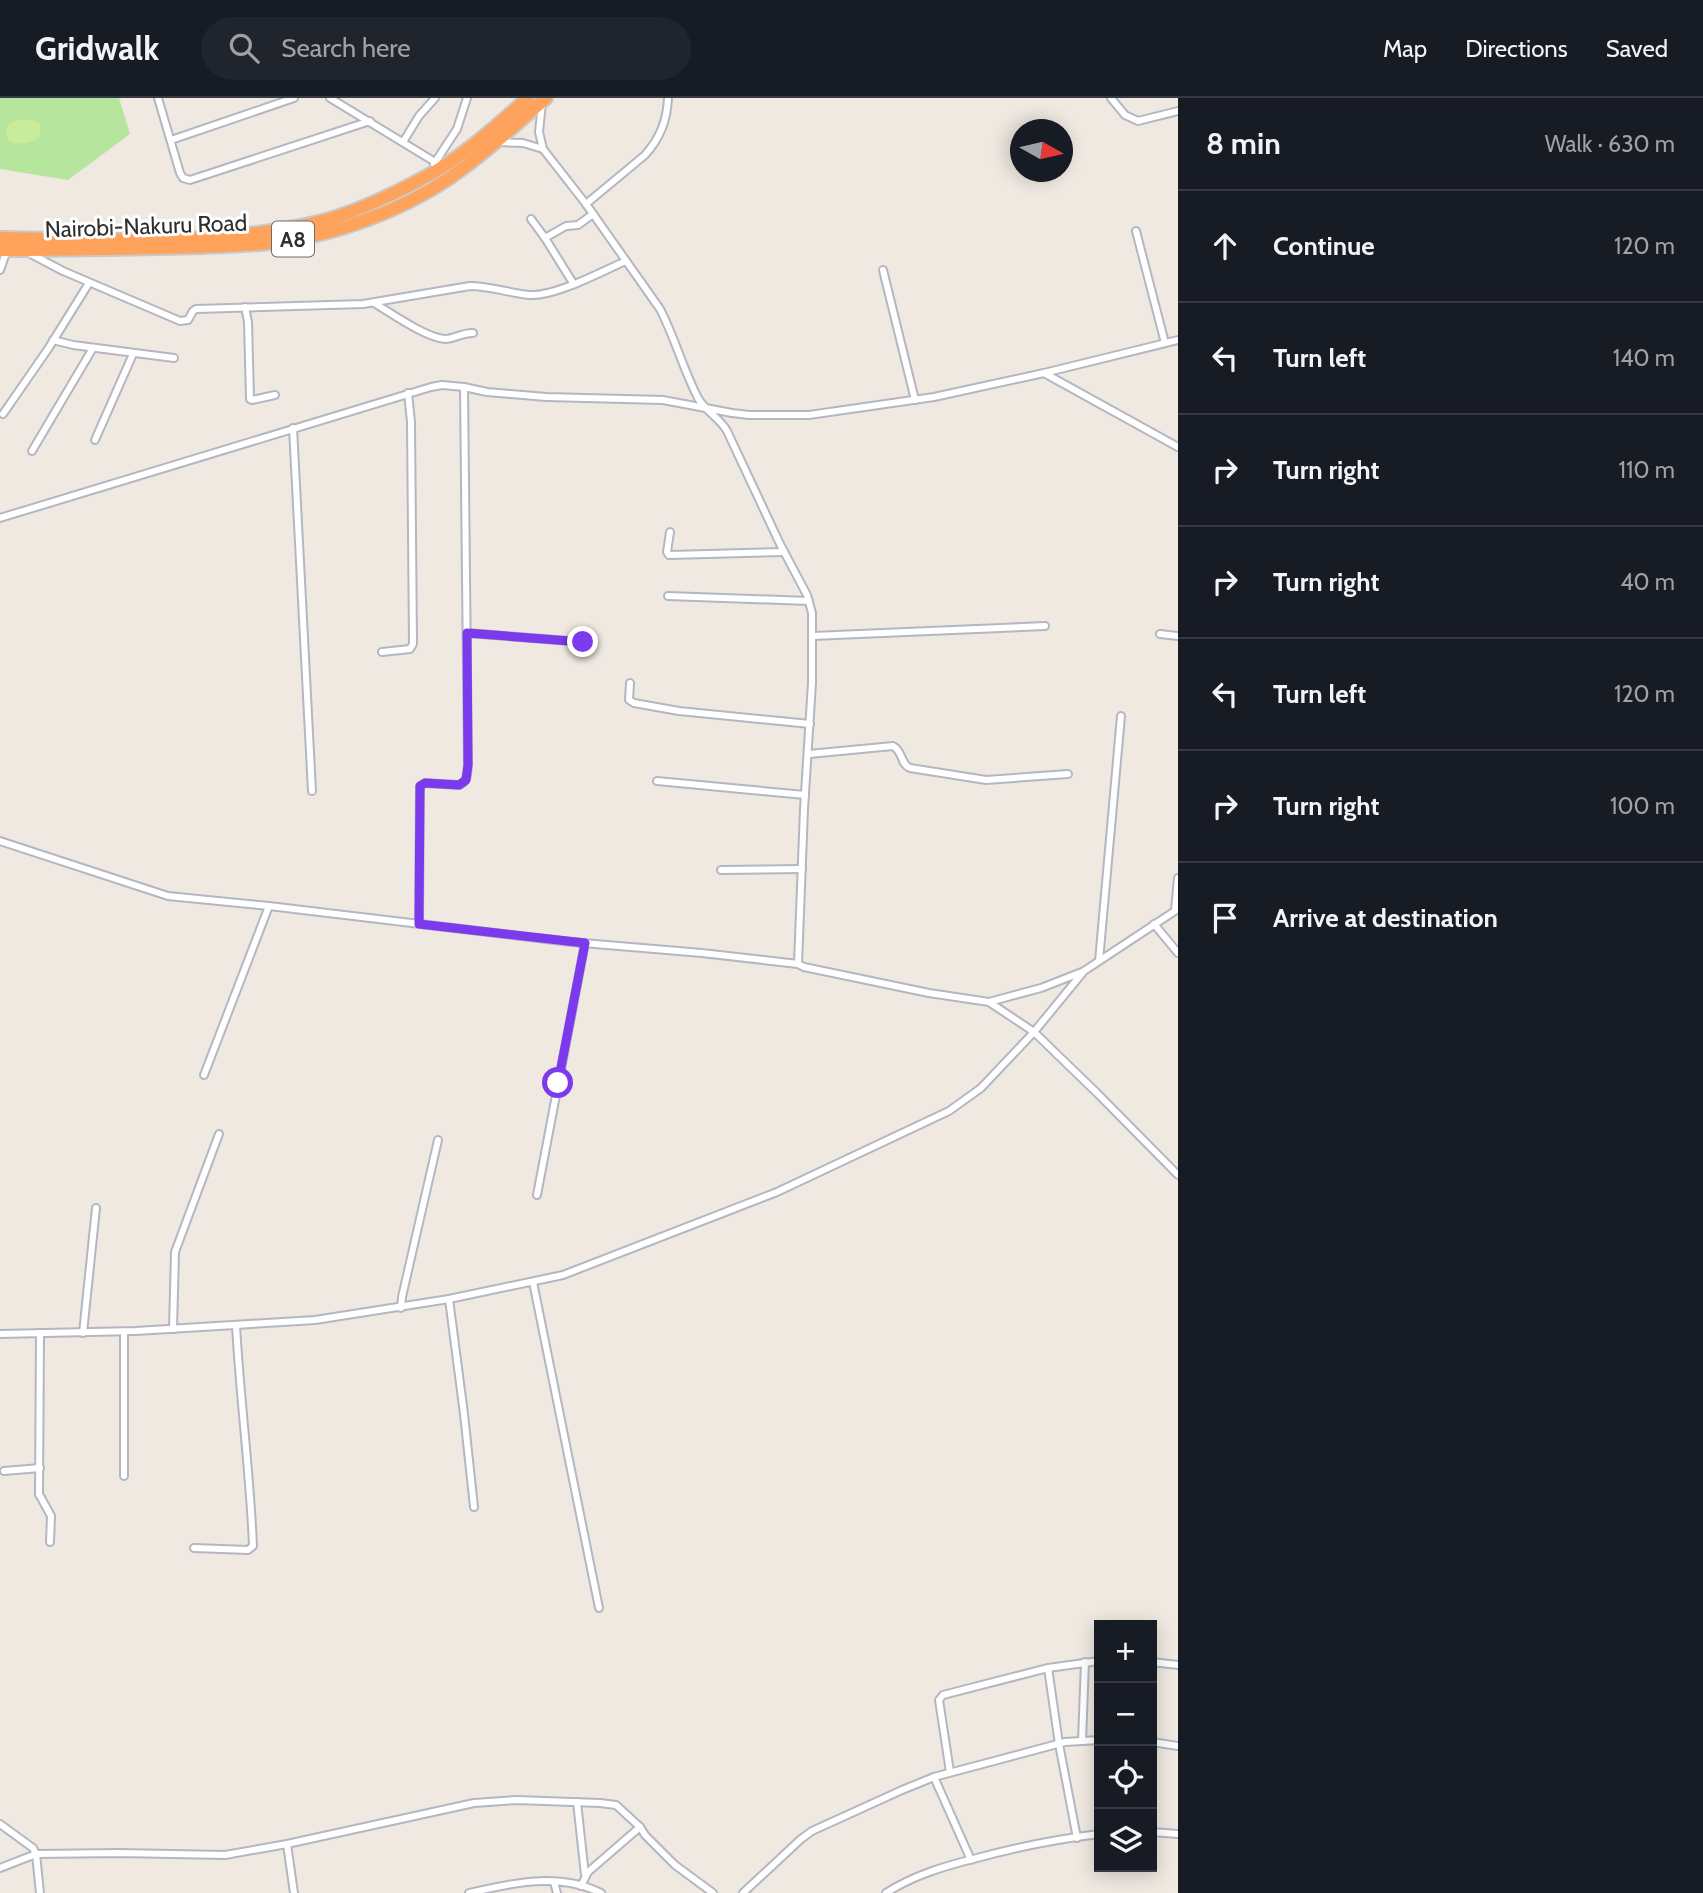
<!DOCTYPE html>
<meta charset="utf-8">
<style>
:root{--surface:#171b24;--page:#20242c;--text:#f1f3f6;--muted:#9ea1a6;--line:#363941}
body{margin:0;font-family:Cabin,sans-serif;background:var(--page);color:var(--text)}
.controls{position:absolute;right:21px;bottom:21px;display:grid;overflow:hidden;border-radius:0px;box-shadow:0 4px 18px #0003}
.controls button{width:63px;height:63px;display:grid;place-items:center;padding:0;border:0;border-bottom:2px solid var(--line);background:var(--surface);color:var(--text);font:35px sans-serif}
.compass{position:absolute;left:1010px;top:21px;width:63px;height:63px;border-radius:50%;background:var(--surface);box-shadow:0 4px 18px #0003;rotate:98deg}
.stop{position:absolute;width:21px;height:21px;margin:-16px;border:5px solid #7c3aed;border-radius:50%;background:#fff}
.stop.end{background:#7c3aed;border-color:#fff;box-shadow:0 2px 7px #0008}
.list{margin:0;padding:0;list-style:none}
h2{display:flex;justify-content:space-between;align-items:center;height:91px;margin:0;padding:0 28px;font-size:30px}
h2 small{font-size:23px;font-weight:400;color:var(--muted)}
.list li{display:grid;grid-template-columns:46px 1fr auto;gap:21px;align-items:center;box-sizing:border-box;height:112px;padding:0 28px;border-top:2px solid var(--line)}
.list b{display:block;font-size:26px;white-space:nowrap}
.list em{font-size:23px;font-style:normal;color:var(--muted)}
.icon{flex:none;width:38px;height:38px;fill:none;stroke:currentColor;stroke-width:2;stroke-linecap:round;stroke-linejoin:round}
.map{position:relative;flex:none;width:1178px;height:1795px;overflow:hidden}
header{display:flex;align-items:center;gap:42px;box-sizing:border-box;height:98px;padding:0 35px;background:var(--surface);border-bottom:2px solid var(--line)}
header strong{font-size:33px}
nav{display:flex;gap:38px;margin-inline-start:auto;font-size:24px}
.search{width:490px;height:63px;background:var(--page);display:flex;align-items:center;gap:18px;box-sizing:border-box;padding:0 24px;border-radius:38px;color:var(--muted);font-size:26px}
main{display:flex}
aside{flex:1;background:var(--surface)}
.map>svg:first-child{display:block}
.green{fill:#b6e59e}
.pitch{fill:#c9ec9a}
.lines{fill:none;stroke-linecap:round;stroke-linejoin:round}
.street-casing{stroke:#b4b7c1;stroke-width:10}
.highway-casing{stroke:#c9c9c9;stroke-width:16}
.street{stroke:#fff;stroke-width:6}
.highway{stroke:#ffa35c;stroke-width:12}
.route{stroke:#7c3aed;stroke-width:9}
.labels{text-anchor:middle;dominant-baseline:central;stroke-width:6;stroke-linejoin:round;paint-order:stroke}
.shield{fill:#fff;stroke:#6d6d6d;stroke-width:2}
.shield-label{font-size:21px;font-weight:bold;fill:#2e2e2e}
.street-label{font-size:23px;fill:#2e2e2e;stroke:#fff}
</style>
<header>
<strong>Gridwalk</strong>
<div class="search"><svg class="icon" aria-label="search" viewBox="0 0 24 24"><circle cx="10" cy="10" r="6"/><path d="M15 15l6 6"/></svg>Search here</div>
<nav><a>Map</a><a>Directions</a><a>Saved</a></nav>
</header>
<main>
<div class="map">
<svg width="1178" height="1795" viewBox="0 0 1178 1795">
<rect width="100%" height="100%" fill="#efe9e1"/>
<!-- green -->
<path class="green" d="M 0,0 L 119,0 L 130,36 L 68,82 L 0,71 Z"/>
<!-- pitch -->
<path class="pitch" d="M 23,21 L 36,23 L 41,27 L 39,40 C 26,48 1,50 7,28 L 14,23 Z"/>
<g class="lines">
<defs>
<g id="street">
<path d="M 158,0 L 180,75 L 183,80 L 190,82 L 370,23"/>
<path d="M 330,0 L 435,64"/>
<path d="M 1111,0 L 1125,17 L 1138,23 L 1178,13"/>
<path d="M 542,5 L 539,34 L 543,51 L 586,106 L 660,211 C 675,240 683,271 698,300 C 705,313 720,320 727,333 L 780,446 L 807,497 L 812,515 L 812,585 L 804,711 L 798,866 L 804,869 L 929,895 L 989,904 L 1034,934 L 1097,995 L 1178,1077"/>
<path d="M 171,42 L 294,0"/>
<path d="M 403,44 L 419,18 L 435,0"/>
<path d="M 497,44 L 523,45 L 543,51"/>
<path d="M 434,66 L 457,31 L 467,0"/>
<path d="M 586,106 L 645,57 C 660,40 667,23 668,0"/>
<path d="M 531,121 L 545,140 L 566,128 L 578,127 L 593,116"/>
<path d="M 1136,133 L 1165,245"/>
<path d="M 545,140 L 573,185"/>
<path d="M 27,154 L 63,173 L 180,223 L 188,222 L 193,213 L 196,211 L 363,206 L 470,188 C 490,188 509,195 529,197 C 555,199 602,173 626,163"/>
<path d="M 0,172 L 7,152"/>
<path d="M 883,172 L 915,302"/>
<path d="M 374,205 C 391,215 426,240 445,241 C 455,241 460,235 473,235"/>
<path d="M 245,209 L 248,224 L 250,301 L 252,302 L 275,297"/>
<path d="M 53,242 L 73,247 L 174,260"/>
<path d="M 1044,275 L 1178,349"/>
<path d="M 3,316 L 48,251 L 89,185"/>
<path d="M 293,330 L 312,693"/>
<path d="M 95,342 L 133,256"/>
<path d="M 32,353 L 93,250"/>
<path d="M 0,420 L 431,289 L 442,287 L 464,289 L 487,294 L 546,299 L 663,302 L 732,315 L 749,317 L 809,317 L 934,299 L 1044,275 L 1178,242"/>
<path d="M 670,434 L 667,454 L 669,457 L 784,454"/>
<path d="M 668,498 L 809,503"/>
<path d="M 467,535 L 583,544"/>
<path d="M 1160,536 L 1178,538"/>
<path d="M 812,538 L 1045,528"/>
<path d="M 382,554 L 410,551 L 413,546 L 411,324 L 408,295"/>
<path d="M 630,585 L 629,602 L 634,605 L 679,613 L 810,626"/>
<path d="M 809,656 L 893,648 C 903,653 900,666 910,670 L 986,682 L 1068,676"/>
<path d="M 657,683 L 805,697"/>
<path d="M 0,743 L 168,798 L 269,808 L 571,844 L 702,855 L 798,866"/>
<path d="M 721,772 L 802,771"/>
<path d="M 1175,812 L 1178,780"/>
<path d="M 419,826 L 420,688 L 425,685 L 459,687 C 468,684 467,675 468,667 L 464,289"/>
<path d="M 1154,826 L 1178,855"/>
<path d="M 1099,863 L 1121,618"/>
<path d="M 989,904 L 1041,890 L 1082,874"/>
<path d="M 204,977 L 269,808"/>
<path d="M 537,1097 L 585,845"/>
<path d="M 533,1184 L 599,1510"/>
<path d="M 449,1201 L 464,1316 L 474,1409"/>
<path d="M 401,1210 L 402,1199 L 438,1042"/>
<path d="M 173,1231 L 175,1154 L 219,1036"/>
<path d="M 124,1234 L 124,1378"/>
<path d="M 40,1235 L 39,1396 L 51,1418 L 50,1444"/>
<path d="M 83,1235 L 96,1110"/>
<path d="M 0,1236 L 136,1233 L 315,1222 L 449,1201 L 563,1177 L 777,1094 L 949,1013 L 981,990 L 1034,934 L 1084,873 L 1178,811"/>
<path d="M 4,1373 L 40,1370"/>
<path d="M 194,1450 L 248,1452 L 253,1448 C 250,1374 240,1301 236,1227"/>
<path d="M 1152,1564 L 1178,1567"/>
<path d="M 1048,1570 L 1059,1646 L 1077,1740"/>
<path d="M 1082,1643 L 1085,1564"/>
<path d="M 1152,1644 L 1178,1648"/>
<path d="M 950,1674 L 939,1602 L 943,1597 L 1048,1570 L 1099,1563"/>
<path d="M 934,1679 L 971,1762"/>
<path d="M 577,1704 L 585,1777"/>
<path d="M 0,1726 L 33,1750 L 36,1756 L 40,1795"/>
<path d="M 1152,1734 L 1178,1736"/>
<path d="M 287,1746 L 294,1795"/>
<path d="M 0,1770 L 36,1756 L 119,1755 L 225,1757 L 287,1746 L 474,1705 L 516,1702 L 600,1705 L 616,1707 L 640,1729 L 645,1737 L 675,1767 L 713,1795"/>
<path d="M 554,1784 L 557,1795"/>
<path d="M 581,1788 L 588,1774 L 640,1729"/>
<path d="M 469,1795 C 511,1785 559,1774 601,1795"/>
<path d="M 743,1795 L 801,1741 L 812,1733 L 902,1692 L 934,1679 L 1065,1644 L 1099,1642"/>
<path d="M 886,1795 C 914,1777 945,1768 977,1760 C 1017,1749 1058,1741 1099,1736"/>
</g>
<g id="highway">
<path d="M 0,140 C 103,141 213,148 314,125 C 350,117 394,96 427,78 C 464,58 496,28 528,0"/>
<path d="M 0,152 C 53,152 106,151 159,150 C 199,149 240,149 280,144 C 336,136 401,113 448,81 C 483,57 514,28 546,0"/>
</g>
</defs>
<!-- street casing -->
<use href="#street" class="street-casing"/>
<!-- highway casing -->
<use href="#highway" class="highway-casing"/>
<!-- street -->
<use href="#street" class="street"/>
<!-- highway -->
<use href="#highway" class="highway"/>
</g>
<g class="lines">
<!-- route -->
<path class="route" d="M 558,985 L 585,845 L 419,826 L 420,688 L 425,685 L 459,687 L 466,682 L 468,667 L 467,535 L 583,544"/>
</g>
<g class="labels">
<!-- shield labels -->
<rect class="shield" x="272" y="123.5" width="42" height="35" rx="5"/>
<g class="shield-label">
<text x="293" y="141">A8</text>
</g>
<!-- street labels -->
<g class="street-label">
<text transform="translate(146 128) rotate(-2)">Nairobi-Nakuru Road</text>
</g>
</g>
</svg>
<div class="controls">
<button>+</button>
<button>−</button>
<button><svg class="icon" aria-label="locate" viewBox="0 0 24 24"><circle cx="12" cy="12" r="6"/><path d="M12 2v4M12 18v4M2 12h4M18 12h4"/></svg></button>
<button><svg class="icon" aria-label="layers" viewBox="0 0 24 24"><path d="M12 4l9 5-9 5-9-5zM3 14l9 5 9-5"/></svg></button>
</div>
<svg class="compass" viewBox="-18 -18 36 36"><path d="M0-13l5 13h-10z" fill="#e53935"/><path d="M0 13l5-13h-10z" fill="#9ea1a6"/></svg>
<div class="stop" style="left:558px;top:985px"></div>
<div class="stop end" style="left:583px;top:544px"></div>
</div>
<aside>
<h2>8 min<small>Walk · 630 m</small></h2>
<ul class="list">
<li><svg class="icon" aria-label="ahead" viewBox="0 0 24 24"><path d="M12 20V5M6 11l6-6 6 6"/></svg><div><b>Continue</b></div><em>120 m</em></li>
<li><svg class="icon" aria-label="left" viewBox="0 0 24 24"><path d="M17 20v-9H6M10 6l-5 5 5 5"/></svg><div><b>Turn left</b></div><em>140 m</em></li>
<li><svg class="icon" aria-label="right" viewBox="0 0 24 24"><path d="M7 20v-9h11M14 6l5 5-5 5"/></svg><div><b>Turn right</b></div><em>110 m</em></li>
<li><svg class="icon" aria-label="right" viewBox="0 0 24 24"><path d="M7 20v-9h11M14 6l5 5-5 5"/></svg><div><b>Turn right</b></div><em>40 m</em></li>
<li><svg class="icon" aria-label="left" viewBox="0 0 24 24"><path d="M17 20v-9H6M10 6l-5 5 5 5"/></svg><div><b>Turn left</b></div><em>120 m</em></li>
<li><svg class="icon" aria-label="right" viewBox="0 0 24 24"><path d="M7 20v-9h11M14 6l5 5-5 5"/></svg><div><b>Turn right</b></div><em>100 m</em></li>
<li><svg class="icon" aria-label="arrive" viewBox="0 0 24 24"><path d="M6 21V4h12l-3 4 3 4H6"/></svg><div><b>Arrive at destination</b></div></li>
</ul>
</aside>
</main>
